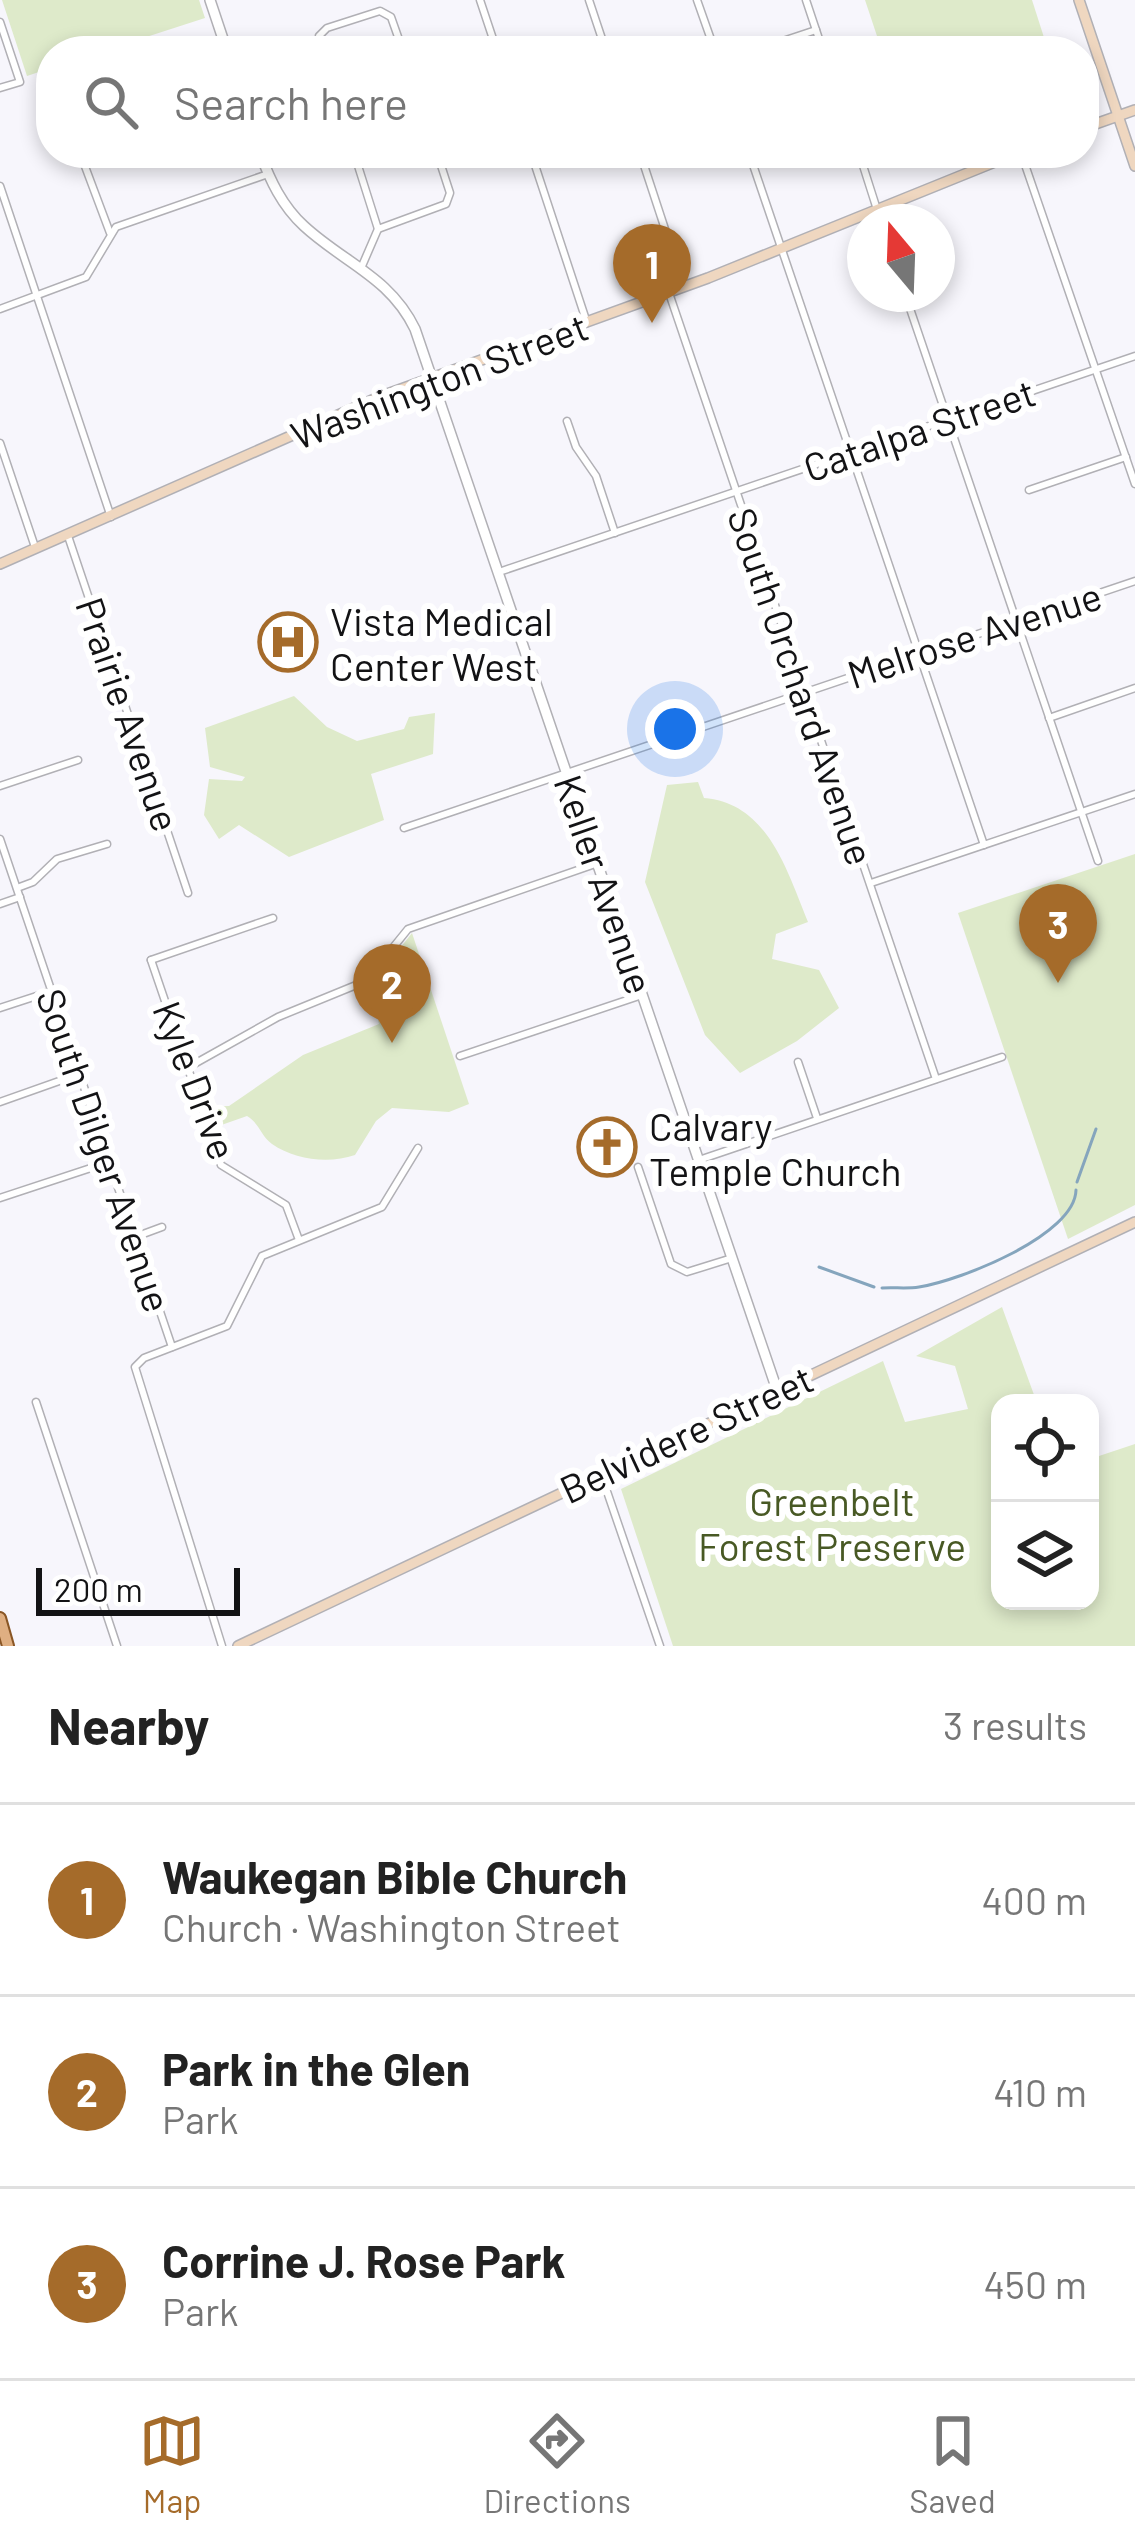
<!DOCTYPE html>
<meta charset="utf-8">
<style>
:root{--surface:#fff;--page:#f2f2f2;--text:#222;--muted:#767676;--line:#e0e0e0;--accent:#a56b2a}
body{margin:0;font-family:Barlow,sans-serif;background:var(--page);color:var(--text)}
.controls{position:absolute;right:36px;bottom:36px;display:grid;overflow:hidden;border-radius:24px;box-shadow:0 6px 18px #0003}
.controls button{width:108px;height:108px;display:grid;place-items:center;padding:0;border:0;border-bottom:3px solid var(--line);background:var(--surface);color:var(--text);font:60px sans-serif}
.compass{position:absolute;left:847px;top:204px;width:108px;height:108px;border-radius:50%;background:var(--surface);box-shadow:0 6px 18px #0003;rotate:341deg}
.scale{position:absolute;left:36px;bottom:30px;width:204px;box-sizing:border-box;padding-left:12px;border:6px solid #131315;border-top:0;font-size:33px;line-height:42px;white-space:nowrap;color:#131315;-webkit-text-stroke:9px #fff;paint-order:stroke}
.you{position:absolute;left:675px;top:729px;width:42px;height:42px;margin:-30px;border:9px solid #fff;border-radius:50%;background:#1a73e8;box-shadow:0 0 0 18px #1a73e833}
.badge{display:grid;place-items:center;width:78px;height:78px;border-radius:50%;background:var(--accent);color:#fff;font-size:39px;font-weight:700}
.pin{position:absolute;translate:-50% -99px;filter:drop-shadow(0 3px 6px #0008)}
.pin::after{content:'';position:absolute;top:63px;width:42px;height:36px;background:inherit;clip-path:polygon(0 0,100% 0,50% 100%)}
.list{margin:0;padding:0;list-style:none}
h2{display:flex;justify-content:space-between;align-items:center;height:156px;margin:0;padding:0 48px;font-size:51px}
h2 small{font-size:39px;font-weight:400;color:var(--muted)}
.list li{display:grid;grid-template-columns:78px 1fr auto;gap:36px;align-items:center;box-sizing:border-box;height:192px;padding:0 48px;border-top:3px solid var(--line)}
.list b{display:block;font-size:45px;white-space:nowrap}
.list p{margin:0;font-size:39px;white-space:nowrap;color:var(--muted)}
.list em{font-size:39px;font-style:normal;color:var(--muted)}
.icon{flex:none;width:66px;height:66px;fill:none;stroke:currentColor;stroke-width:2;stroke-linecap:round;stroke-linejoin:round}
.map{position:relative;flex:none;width:1135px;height:1646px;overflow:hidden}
.search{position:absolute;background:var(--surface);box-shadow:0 6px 18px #0003;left:36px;right:36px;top:36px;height:132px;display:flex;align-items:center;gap:30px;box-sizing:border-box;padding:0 42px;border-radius:48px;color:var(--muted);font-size:45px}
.sheet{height:732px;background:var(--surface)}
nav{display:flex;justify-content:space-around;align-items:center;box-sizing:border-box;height:168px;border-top:3px solid var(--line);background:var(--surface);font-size:33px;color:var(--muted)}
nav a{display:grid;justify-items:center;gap:6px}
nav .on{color:var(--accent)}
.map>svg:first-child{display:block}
.green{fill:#deeaca}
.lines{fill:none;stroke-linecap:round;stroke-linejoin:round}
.stream{stroke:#85a5bd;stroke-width:3}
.minor-casing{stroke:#b1b0b5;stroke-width:9}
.tertiary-casing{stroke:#b1b0b5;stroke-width:12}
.secondary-casing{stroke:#b1b0b5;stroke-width:12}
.primary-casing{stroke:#895625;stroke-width:14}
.minor{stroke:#fff;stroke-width:6}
.tertiary{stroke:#fff;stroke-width:9}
.secondary{stroke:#efd7c0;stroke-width:9}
.primary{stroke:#dfaf82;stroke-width:10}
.labels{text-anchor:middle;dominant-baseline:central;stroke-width:12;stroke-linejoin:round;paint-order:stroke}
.street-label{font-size:39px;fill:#131315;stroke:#fff}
.poi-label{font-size:39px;fill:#131315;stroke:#fff;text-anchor:start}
.park-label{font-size:39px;fill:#485924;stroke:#fff}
</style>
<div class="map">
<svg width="1135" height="1646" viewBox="0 0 1135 1646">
<rect width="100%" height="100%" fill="#f7f6fc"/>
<!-- green -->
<g class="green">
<path d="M 2,0 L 199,0 L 205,18 L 103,51 L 51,51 L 51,68 L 27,76 Z"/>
<path d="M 865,0 L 1032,0 L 1048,50 L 882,51 Z"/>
<path d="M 294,696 L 327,727 L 357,741 L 404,729 L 409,717 L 435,713 L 433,754 L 371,774 L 384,820 L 289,857 L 239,825 L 219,839 L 204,815 L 209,779 L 242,781 L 245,777 L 210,767 L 205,728 Z"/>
<path d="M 698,782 L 704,798 C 768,803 787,871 808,922 L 776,934 L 772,959 L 819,970 L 839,1008 L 797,1041 L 740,1073 L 705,1035 L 645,882 L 667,785 Z"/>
<path d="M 1135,854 L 1135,1205 L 1068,1239 L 958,913 Z"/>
<path d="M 412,933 L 469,1104 L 449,1112 L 392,1108 L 376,1121 L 355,1155 C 329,1164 295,1160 272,1144 C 261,1136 259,1123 247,1116 L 210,1129 L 203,1107 L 229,1106 L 303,1055 L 379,1024 L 369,987 Z"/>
<path d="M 1002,1307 L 1037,1403 L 1000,1403 L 1000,1601 L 1090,1601 L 1090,1459 L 1135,1444 L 1135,1646 L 673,1646 L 621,1489 L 883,1361 L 905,1422 L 968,1409 L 955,1366 L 916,1356 Z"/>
</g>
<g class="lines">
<!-- stream -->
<g class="stream">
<path d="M 1077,1182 L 1096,1129"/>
<path d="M 819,1267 L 874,1287"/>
<path d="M 882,1288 C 894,1287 906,1289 919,1287 C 962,1280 1075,1235 1076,1190"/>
</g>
<defs>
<g id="minor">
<path d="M 480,0 L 497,51"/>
<path d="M 589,0 L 606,51"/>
<path d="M 697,0 L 715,51"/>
<path d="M 806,0 L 823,51"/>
<path d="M 0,22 L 20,82 L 0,88"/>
<path d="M 320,51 L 319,36 L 327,28 L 380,11 L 391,17 L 403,51"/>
<path d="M 753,51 L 816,30"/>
<path d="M 80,153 L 110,233"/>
<path d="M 354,153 L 378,229 L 446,204 L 450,193 L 437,153"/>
<path d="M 531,153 L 587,323"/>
<path d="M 640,153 L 684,287"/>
<path d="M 749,153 L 984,845"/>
<path d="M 859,153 L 881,222"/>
<path d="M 1021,153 L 1135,484"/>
<path d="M 0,186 L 111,517"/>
<path d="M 362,266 L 378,229"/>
<path d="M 669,293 L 936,1079"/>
<path d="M 905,294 L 1098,861"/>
<path d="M 0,309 L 86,277 L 116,227 L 268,174"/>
<path d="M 567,421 L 576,447 L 596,476 L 615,533"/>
<path d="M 0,443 L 35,547"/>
<path d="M 1029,490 L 1126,457"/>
<path d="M 68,536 L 188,893"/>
<path d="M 499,572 L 1135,356"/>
<path d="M 1049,718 L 1135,688"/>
<path d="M 0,786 L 78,760"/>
<path d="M 404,828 L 1135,581"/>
<path d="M 0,839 L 172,1347"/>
<path d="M 871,883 L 1135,794"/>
<path d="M 17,888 L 33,882 L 57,859 L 107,844"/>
<path d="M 0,904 L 20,897"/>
<path d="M 151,960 L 221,1165 L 286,1205 L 299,1240"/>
<path d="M 151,960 L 273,918"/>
<path d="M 0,1008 L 52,991"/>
<path d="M 460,1056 L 642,995"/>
<path d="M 798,1062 L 817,1118"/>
<path d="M 187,1068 L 278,1017 L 366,981 L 408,929 L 598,863"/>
<path d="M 0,1102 L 79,1074"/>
<path d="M 699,1160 L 1002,1057"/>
<path d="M 638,1167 L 671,1264 L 687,1272 L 732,1258"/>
<path d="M 0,1198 L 109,1162"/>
<path d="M 135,1237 L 162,1227"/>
<path d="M 36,1402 L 117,1646"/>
<path d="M 601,1474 L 660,1646"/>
<path d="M 222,1646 L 135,1367 L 144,1358 L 227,1326 L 262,1256 L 382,1207 L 418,1148"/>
</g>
<g id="tertiary">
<path d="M 210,0 L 227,51"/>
<path d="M 260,153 C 270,180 282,206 304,226 C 344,263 390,277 415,329 L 777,1390"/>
</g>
<g id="secondary">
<path d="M 1079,0 L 1135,166"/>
<path d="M 1084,128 L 1135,110"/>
<path d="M 0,564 L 379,397 L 708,278 L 1017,153"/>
<path d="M 238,1646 L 1135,1222"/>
</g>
<path id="primary" d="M 0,1618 L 8,1646"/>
</defs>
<!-- minor casing -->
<use href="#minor" class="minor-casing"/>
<!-- tertiary casing -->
<use href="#tertiary" class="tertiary-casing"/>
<!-- secondary casing -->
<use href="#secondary" class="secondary-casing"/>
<!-- primary casing -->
<use href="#primary" class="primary-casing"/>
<!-- minor -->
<use href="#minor" class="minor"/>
<!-- tertiary -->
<use href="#tertiary" class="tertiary"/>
<!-- secondary -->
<use href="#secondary" class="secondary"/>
<!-- primary -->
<use href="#primary" class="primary"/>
</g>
<!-- icons -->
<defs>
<symbol id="hospital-ring" viewBox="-11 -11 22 22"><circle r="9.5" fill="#fff" stroke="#a56b2a" stroke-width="1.5"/><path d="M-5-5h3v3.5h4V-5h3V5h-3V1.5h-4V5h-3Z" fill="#a56b2a"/></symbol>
<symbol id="church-ring" viewBox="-11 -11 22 22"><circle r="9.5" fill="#fff" stroke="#a56b2a" stroke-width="1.5"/><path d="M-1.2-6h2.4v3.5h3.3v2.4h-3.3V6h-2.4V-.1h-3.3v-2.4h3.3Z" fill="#a56b2a"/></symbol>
</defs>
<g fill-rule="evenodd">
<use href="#hospital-ring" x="255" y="609" width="66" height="66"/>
<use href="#church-ring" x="574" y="1114" width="66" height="66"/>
</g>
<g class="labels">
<!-- street labels -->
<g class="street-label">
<text transform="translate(439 380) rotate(-21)">Washington Street</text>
<text transform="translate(919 429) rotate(-19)">Catalpa Street</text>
<text transform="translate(974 634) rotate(-18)">Melrose Avenue</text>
<text transform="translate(802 686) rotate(71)">South Orchard Avenue</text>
<text transform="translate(129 714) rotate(71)">Prairie Avenue</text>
<text transform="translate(605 884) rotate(71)">Keller Avenue</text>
<text transform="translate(196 1080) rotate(69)">Kyle Drive</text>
<text transform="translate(105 1150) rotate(71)">South Dilger Avenue</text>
<text transform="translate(686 1433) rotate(-25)">Belvidere Street</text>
</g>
<!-- poi labels -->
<g class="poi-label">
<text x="330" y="620">Vista Medical<tspan x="330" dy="45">Center West</tspan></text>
<text x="649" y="1125">Calvary<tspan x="649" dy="45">Temple Church</tspan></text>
</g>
<!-- park labels -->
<g class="park-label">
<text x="832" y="1500">Greenbelt<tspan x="832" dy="45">Forest Preserve</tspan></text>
</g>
</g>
</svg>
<div class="controls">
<button><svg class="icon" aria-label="locate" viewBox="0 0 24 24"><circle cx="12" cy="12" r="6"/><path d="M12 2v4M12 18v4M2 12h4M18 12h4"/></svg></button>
<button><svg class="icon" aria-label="layers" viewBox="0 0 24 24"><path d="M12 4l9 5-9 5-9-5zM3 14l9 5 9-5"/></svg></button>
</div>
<svg class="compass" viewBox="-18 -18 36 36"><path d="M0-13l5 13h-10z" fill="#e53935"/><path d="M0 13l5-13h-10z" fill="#767676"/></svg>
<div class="scale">200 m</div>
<div class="you"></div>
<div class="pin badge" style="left:652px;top:323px">1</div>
<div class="pin badge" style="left:392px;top:1043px">2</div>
<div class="pin badge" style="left:1058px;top:983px">3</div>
<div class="search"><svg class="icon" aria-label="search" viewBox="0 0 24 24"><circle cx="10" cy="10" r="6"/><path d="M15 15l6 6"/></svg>Search here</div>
</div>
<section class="sheet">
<h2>Nearby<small>3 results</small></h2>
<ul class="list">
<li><span class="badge">1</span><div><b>Waukegan Bible Church</b><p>Church · Washington Street</p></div><em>400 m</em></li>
<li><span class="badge">2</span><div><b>Park in the Glen</b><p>Park</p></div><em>410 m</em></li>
<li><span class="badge">3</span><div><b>Corrine J. Rose Park</b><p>Park</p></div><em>450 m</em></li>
</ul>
</section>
<nav>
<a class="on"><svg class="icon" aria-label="map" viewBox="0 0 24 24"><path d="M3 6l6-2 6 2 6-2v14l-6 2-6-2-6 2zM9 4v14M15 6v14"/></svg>Map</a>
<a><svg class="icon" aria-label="directions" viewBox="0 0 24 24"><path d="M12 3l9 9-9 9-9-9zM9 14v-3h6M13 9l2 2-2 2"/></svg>Directions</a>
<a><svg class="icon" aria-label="saved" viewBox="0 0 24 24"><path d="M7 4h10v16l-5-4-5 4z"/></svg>Saved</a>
</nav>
